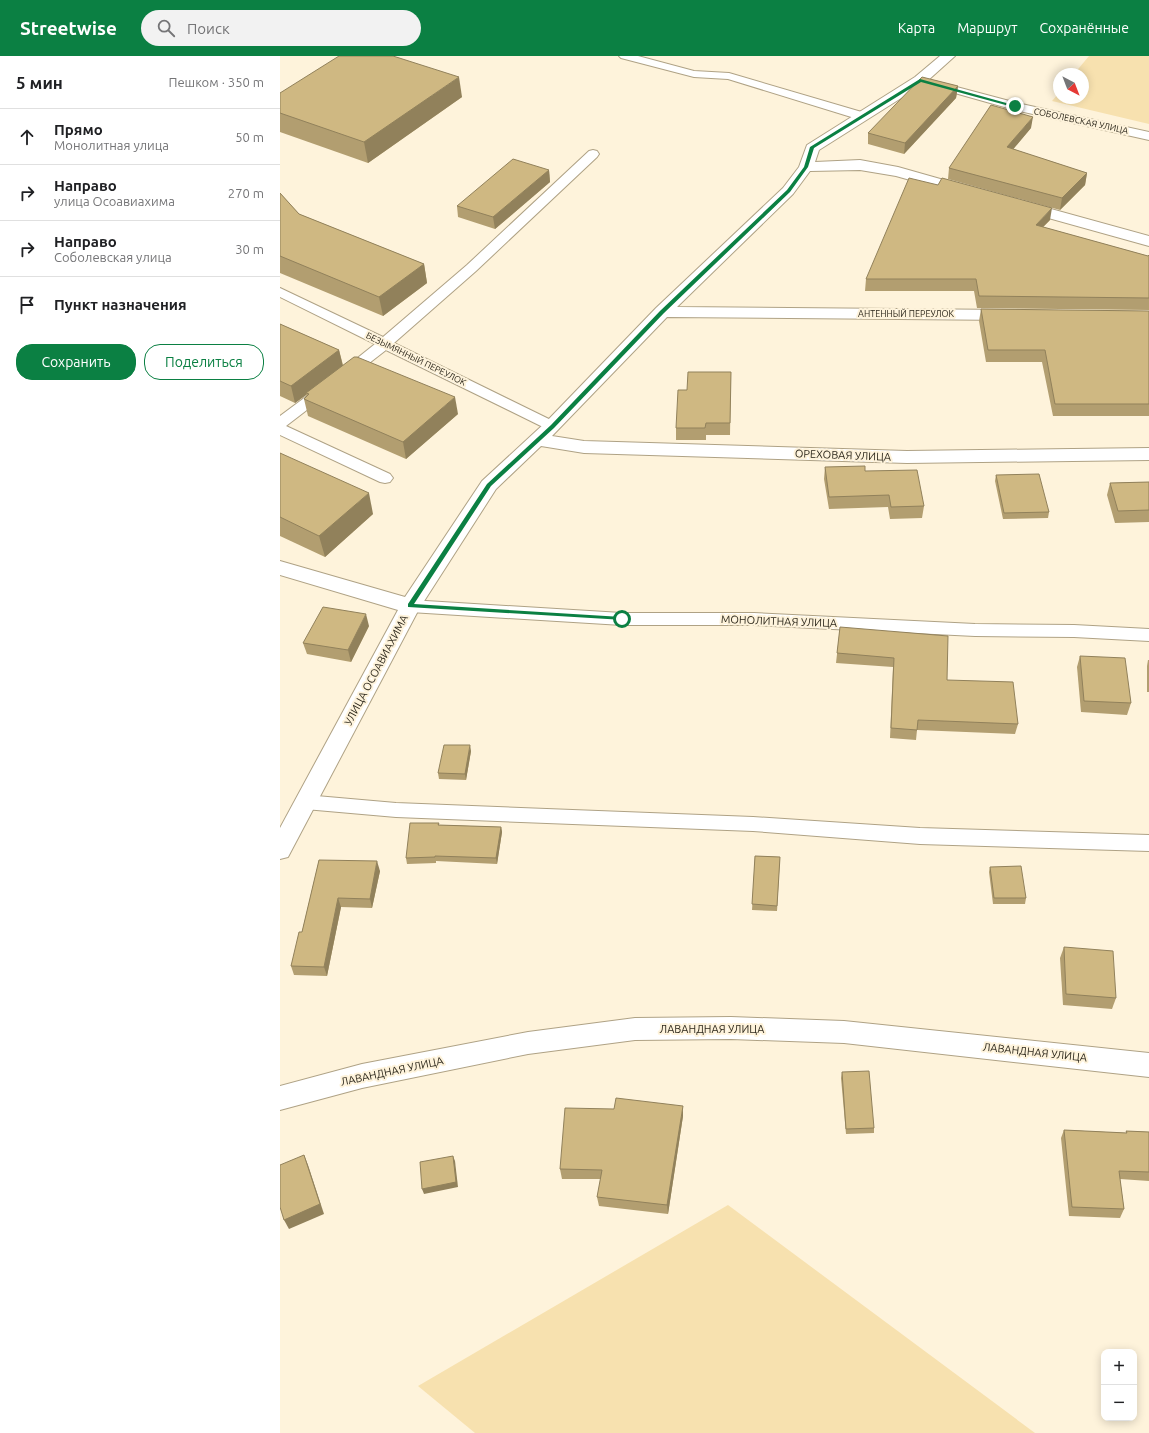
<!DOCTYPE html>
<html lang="ru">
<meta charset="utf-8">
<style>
:root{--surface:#fff;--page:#f2f2f2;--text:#202124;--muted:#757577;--line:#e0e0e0;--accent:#0b8043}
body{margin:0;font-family:Ubuntu,sans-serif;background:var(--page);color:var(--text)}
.controls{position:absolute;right:12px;bottom:12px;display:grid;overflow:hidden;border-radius:8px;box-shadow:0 2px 10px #0003}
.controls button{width:36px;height:36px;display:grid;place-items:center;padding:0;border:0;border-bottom:1px solid var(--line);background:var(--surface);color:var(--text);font:20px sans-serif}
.compass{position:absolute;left:773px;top:12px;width:36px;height:36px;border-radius:50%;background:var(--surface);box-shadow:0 2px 10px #0003;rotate:138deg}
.stop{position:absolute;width:12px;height:12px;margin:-9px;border:3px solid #0b8043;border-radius:50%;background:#fff}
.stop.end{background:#0b8043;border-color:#fff;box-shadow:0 1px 4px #0008}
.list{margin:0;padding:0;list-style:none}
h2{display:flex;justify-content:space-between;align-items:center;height:52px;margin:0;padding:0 16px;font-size:17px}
h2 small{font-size:13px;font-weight:400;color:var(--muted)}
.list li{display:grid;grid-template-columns:26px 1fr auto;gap:12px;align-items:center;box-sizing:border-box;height:56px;padding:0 16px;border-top:1px solid var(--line)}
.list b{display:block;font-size:15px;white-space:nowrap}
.list p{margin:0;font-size:13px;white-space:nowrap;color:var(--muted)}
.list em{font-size:13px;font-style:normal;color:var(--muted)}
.actions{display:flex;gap:8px;padding:12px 16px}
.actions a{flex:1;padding:9px 0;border:1px solid var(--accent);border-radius:16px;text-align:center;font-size:14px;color:var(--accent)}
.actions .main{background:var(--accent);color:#fff}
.icon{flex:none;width:22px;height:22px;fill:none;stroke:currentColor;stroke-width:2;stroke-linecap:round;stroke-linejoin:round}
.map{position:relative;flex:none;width:869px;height:1377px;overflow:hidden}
header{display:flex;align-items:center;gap:24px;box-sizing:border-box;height:56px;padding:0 20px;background:var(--accent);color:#fff}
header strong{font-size:19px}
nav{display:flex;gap:22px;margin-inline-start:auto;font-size:14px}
.search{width:280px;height:36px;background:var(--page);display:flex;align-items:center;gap:10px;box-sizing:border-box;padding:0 14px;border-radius:22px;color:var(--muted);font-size:15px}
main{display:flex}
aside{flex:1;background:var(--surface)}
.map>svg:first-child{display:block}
.green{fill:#f7e1af}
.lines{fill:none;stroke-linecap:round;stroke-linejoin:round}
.lane-casing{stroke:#afa285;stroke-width:2}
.street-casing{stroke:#afa285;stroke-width:2}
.secondary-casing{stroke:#afa285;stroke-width:2}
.lane{fill:#fff;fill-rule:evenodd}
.street{fill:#fff;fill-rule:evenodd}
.secondary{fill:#fff;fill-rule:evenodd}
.wall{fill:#b29e70}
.shaded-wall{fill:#91815b}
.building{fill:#cfb882;stroke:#91815b}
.route{fill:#0b8043}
.labels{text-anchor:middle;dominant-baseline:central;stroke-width:4;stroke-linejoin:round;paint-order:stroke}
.far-street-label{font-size:9px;fill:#2e291d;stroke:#fef3db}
.street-label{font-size:11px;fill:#2e291d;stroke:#fef3db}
</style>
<header>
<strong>Streetwise</strong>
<div class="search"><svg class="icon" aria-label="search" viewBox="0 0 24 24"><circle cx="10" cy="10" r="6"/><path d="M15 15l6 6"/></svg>Поиск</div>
<nav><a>Карта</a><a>Маршрут</a><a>Сохранённые</a></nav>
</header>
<main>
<aside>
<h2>5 мин<small>Пешком · 350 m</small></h2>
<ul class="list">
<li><svg class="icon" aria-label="ahead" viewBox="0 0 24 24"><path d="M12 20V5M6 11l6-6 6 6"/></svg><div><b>Прямо</b><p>Монолитная улица</p></div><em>50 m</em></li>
<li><svg class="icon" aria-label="right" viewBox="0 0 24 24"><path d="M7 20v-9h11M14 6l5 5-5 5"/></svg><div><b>Направо</b><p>улица Осоавиахима</p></div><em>270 m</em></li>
<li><svg class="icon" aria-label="right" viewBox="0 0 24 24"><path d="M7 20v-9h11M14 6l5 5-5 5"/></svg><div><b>Направо</b><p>Соболевская улица</p></div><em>30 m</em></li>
<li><svg class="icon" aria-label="arrive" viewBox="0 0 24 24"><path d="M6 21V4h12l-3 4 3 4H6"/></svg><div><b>Пункт назначения</b></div></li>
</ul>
<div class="actions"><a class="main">Сохранить</a><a>Поделиться</a></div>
</aside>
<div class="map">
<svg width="869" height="1377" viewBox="0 0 869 1377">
<rect width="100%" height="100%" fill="#fef3db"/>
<!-- green -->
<g class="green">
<path d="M 809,0 L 869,0 L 869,68 L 772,45 L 779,37 L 779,42 L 803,42 L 803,18 L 794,18 Z"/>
<path d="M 448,1149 L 755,1377 L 195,1377 L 138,1330 Z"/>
</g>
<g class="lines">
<defs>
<g id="lane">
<path d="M 339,0 L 358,0 L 414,15 L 449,17 L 585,57 L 587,60 L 585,63 L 581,64 L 448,23 L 414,21 L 341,2 Z"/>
<path d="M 654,25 L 737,47 L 869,76 L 869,84 L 735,54 L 650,30 L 648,28 L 650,26 Z"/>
<path d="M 313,94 L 317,95 L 319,98 L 317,101 L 196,215 L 114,287 L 277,367 L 279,370 L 277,373 L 272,375 L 267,373 L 106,294 L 70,322 L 65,323 L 60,322 L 58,319 L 60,316 L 95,288 L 0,241 L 0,232 L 103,281 L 187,209 L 309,95 Z"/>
<path d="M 44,329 L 49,331 L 51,334 L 49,337 L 6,370 L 110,418 L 113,422 L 110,426 L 105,427 L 100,426 L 0,379 L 0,360 L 39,331 Z"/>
<path d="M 130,544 L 342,557 L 474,557 L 695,568 L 794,569 L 869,573 L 869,585 L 794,581 L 695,580 L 474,569 L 342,569 L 130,556 L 124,554 L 122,550 L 124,546 Z"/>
<path d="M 25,739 L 116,747 L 473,761 L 640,772 L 869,779 L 869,795 L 640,788 L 473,775 L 116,761 L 25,753 L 18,751 L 16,746 L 18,741 Z"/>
</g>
<g id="street">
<path d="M 660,0 L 675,0 L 645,27 L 539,94 L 535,106 L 580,104 L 618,111 L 692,132 L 695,135 L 692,138 L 687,140 L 616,120 L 580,114 L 530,115 L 513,138 L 397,251 L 729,254 L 735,255 L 737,259 L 735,263 L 729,264 L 387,261 L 272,380 L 304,385 L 627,395 L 869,392 L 869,404 L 627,407 L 304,397 L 261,390 L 216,433 L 139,553 L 8,801 L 0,803 L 0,772 L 118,554 L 0,519 L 0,505 L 125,541 L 202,425 L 266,366 L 376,252 L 503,132 L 519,111 L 527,89 L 635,21 Z"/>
<path d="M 742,145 L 869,180 L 869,190 L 736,153 L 734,150 L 736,147 Z"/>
</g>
<path id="secondary" d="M 451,961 L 564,965 L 869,997 L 869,1021 L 564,987 L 451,983 L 355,984 L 248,998 L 82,1032 L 0,1054 L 0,1030 L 82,1008 L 248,976 L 355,962 Z"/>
</defs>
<!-- lane casing -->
<use href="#lane" class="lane-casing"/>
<!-- street casing -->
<use href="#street" class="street-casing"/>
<!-- secondary casing -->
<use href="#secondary" class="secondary-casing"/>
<!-- lane -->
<use href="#lane" class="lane"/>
<!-- street -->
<use href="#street" class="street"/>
<!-- secondary -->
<use href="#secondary" class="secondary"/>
</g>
<!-- wall -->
<g class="wall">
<path d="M 678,30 L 676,42 L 624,98 L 588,88 L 588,77 Z"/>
<path d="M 0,37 L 182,41 L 88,107 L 0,76 Z"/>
<path d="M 751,72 L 733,93 L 807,117 L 805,129 L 780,154 L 668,123 L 669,112 Z"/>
<path d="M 269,114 L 270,126 L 215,173 L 178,161 L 177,150 Z"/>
<path d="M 0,137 L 19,158 L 144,208 L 147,227 L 103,260 L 0,217 Z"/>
<path d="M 770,164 L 763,171 L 868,200 L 869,199 L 869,254 L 697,252 L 694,235 L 585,235 L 586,223 Z"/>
<path d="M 701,253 L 869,255 L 869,360 L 773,360 L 762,306 L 706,306 L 699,265 Z"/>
<path d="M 0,268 L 59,294 L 63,309 L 178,358 L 126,403 L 28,360 L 24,343 L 27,340 L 26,339 L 15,347 L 0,340 Z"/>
<path d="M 451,316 L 450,379 L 426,379 L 426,384 L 396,384 L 396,372 L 407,334 Z"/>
<path d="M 0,397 L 93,458 L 45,501 L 0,480 Z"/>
<path d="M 545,411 L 585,415 L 644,450 L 642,462 L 610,463 L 608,451 L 549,453 L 544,423 Z"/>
<path d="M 716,419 L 769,456 L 768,462 L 723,463 L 715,425 Z"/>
<path d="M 869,426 L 869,466 L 835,467 L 827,439 L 830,427 Z"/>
<path d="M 89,570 L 71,606 L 27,598 L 23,587 Z"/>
<path d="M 560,571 L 667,624 L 738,668 L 735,678 L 637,674 L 636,684 L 610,682 L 613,611 L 556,607 Z"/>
<path d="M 800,600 L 851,647 L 847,659 L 801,656 L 797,611 Z"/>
<path d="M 868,604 L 869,604 L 869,636 L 867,636 L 867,610 Z"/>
<path d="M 191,695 L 186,724 L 159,723 L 158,717 Z"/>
<path d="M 159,767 L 159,769 L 221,771 L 222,776 L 217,808 L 156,805 L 156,807 L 127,808 L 126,802 Z"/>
<path d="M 475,800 L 500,801 L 497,855 L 472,854 Z"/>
<path d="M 39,804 L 100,815 L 92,852 L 61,851 L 47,920 L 14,919 L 11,910 L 22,876 Z"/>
<path d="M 710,811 L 746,842 L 745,848 L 713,848 L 709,816 Z"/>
<path d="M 784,891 L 836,942 L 832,953 L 783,949 L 780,902 Z"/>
<path d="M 562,1016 L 594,1072 L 594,1077 L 566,1078 L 561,1022 Z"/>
<path d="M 403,1060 L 388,1158 L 319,1150 L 317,1141 L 321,1123 L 282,1123 L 280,1113 Z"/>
<path d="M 784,1074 L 846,1077 L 846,1075 L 869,1076 L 869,1125 L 840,1123 L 844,1153 L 840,1162 L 789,1160 L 781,1082 Z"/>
</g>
<!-- shaded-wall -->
<g class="shaded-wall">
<path d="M 179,21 L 182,41 L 88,107 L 84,86 Z"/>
<path d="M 678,30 L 676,42 L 624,98 L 625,87 Z"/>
<path d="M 753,61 L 751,72 L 725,103 L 727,91 Z"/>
<path d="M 269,114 L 270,126 L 215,173 L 213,161 Z"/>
<path d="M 807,117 L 805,129 L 780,154 L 782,142 Z"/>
<path d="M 772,152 L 770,164 L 754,180 L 756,169 Z"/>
<path d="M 144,208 L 147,227 L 103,260 L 99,241 Z"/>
<path d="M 59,294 L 63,311 L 26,337 L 26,339 L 15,347 L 11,330 Z"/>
<path d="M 175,341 L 178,358 L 126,403 L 123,386 Z"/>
<path d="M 89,437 L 93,458 L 45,501 L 39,480 Z"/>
<path d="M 86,558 L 89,570 L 71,606 L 68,594 Z"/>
<path d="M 190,689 L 191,695 L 186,724 L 185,718 Z"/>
<path d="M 221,771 L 222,776 L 217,808 L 216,802 Z"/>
<path d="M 97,805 L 100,815 L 92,852 L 90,843 Z"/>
<path d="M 58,842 L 61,851 L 47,920 L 44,911 Z"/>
<path d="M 403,1050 L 403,1060 L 388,1158 L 387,1149 Z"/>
<path d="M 24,1099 L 28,1109 L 44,1158 L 9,1173 L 4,1164 Z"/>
<path d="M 173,1100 L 175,1105 L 178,1131 L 144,1138 L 142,1133 Z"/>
</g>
<!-- building -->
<g class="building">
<path d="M 59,0 L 113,0 L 179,21 L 84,86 L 0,57 L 0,37 Z"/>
<path d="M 642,21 L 678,30 L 625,87 L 588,77 Z"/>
<path d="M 711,49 L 753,61 L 727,91 L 807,117 L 782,142 L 669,112 Z"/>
<path d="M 233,103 L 269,114 L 213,161 L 177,150 Z"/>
<path d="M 629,122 L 658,129 L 662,122 L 772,152 L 756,169 L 868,200 L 869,199 L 869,242 L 699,240 L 696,223 L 586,223 Z"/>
<path d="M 0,137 L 19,158 L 144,208 L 99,241 L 0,200 Z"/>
<path d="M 701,253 L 869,255 L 869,348 L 775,348 L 765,294 L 708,294 Z"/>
<path d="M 0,268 L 59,294 L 11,330 L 0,325 Z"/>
<path d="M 74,301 L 77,301 L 175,341 L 123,386 L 24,343 L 29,338 L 26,337 Z"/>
<path d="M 408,316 L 451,316 L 450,367 L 426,367 L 425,372 L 396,372 L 398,334 L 407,334 Z"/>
<path d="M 0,397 L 89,437 L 39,480 L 0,461 Z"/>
<path d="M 585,410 L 585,415 L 637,414 L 644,450 L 611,451 L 609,439 L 549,441 L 545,411 Z"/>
<path d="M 759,418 L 769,456 L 724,457 L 716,419 Z"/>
<path d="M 869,426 L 869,454 L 838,455 L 830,427 Z"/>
<path d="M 43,551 L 86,558 L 68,594 L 23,587 Z"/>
<path d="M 560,571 L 668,580 L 667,624 L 733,626 L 738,668 L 638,664 L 637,674 L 611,672 L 614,602 L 557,597 Z"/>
<path d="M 800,600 L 845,602 L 851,647 L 804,645 Z"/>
<path d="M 164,689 L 190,689 L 185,718 L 158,717 Z"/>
<path d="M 130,767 L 159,767 L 158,769 L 221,771 L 216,802 L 155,800 L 155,801 L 126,802 Z"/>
<path d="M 475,800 L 500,801 L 497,850 L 472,848 Z"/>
<path d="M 39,804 L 97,805 L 90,843 L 58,842 L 44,911 L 11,910 L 19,876 L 22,876 Z"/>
<path d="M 741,810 L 746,842 L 714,842 L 710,811 Z"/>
<path d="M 784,891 L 833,895 L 836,942 L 786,938 Z"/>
<path d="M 589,1015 L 594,1072 L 566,1073 L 562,1016 Z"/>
<path d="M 336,1042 L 403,1050 L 387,1149 L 317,1141 L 322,1114 L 280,1113 L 285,1052 L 334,1053 Z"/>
<path d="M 784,1074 L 847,1077 L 846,1075 L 869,1076 L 869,1116 L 839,1115 L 844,1153 L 792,1151 Z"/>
<path d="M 24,1099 L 40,1148 L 4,1164 L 0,1151 L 0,1109 Z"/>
<path d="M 173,1100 L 176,1126 L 142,1133 L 140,1106 Z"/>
</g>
<!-- route -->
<path class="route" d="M 640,23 L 737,50 L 733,51 L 641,26 L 534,92 L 528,111 L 510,136 L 384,257 L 274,372 L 211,430 L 134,548 L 342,561 L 344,561 L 344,564 L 128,551 L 128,548 L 207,428 L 271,369 L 380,255 L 507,134 L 524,111 L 530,91 Z"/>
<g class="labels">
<!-- far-street labels -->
<g class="far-street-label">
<text transform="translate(801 65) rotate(12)">СОБОЛЕВСКАЯ УЛИЦА</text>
<text x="626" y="258">АНТЕННЫЙ ПЕРЕУЛОК</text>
<text transform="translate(136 303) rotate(26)">БЕЗЫМЯННЫЙ ПЕРЕУЛОК</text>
</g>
<!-- street labels -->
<g class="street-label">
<text transform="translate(563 399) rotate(2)">ОРЕХОВАЯ УЛИЦА</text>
<text transform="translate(499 565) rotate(2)">МОНОЛИТНАЯ УЛИЦА</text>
<text transform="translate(96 614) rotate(-62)">УЛИЦА ОСОАВИАХИМА</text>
<text x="432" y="973">ЛАВАНДНАЯ УЛИЦА</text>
<text transform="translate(755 996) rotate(6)">ЛАВАНДНАЯ УЛИЦА</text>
<text transform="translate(112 1015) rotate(-12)">ЛАВАНДНАЯ УЛИЦА</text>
</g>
</g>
</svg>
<div class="controls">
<button>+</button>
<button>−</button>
</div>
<svg class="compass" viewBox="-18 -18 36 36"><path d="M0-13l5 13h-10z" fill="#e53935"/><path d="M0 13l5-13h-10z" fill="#757577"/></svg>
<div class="stop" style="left:342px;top:563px"></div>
<div class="stop end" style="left:735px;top:50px"></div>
</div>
</main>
